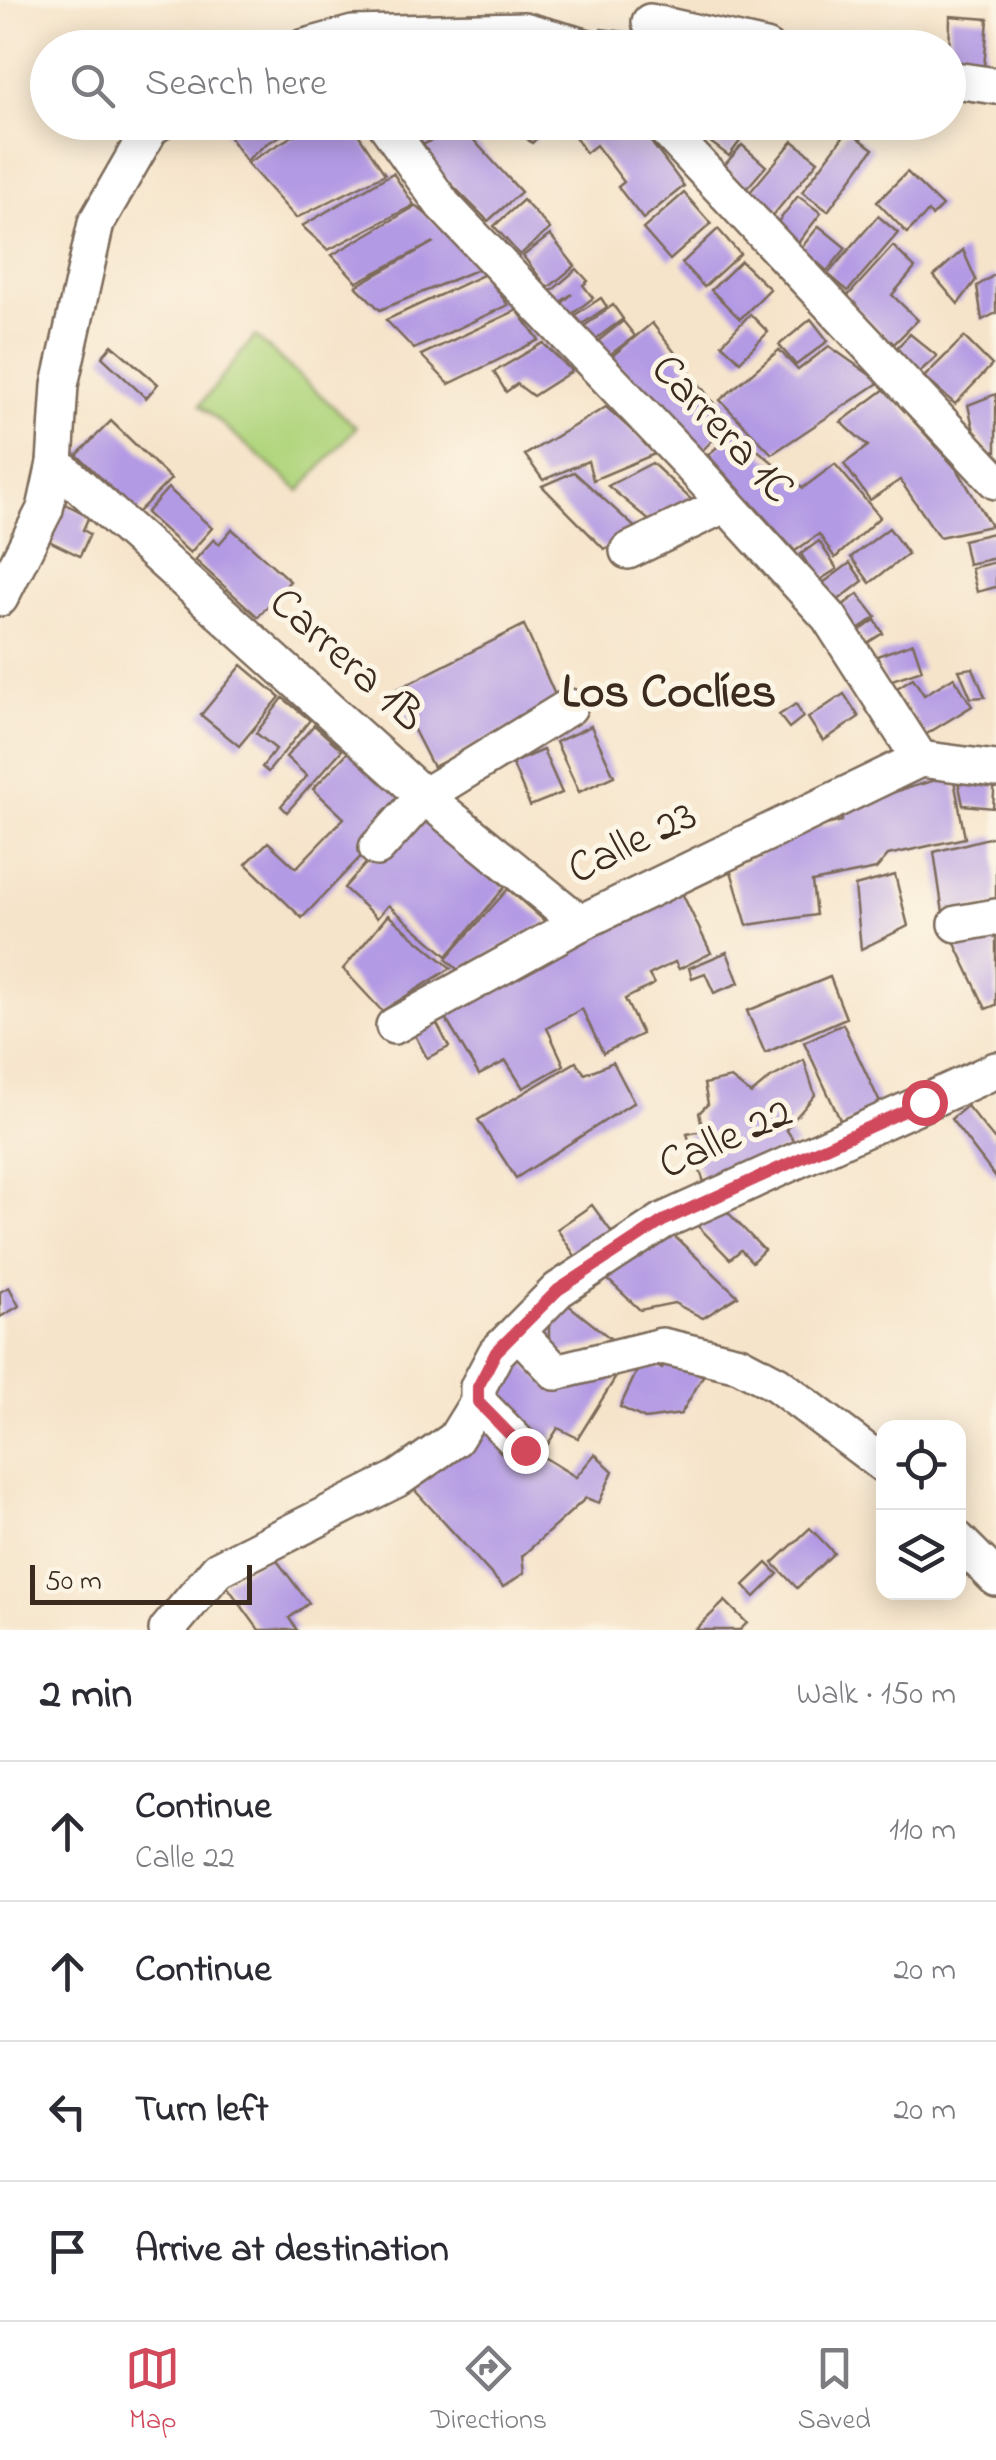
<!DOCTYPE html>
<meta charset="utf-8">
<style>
:root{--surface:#fff;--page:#f7f7f7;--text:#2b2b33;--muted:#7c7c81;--line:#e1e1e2;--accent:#d1495b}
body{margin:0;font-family:"Indie Flower",sans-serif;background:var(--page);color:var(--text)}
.controls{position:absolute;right:30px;bottom:30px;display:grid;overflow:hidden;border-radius:20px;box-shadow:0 5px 25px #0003}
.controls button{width:90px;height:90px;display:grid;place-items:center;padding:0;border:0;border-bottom:2px solid var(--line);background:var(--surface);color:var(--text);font:50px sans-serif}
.scale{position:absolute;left:30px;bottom:25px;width:222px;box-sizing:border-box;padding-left:10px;border:5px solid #3b2a1e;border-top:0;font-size:28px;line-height:35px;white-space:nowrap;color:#3b2a1e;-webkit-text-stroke:8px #fcf5e5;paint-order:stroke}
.stop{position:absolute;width:30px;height:30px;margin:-22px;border:8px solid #d1495b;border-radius:50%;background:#fff}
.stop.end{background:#d1495b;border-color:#fff;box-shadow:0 2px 10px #0008}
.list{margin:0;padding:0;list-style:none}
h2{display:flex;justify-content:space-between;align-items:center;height:130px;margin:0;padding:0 40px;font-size:42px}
h2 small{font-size:32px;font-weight:400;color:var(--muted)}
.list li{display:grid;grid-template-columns:65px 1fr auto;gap:30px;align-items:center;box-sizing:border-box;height:140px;padding:0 40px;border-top:2px solid var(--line)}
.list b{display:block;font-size:38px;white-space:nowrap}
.list p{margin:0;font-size:32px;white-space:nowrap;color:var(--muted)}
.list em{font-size:32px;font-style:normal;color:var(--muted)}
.icon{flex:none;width:55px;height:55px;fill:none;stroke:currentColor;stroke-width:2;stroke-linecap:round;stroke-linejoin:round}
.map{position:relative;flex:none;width:996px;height:1630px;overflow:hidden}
.search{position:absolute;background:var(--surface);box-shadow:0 5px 25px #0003;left:30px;right:30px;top:30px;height:110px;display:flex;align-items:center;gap:25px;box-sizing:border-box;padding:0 35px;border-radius:55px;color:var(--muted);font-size:38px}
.sheet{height:690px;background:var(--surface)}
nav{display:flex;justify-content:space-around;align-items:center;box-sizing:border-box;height:140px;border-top:2px solid var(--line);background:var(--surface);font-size:28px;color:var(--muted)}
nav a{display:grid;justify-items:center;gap:5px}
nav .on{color:var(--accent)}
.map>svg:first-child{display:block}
.green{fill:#b1d57e;stroke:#76804e;stroke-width:2.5}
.building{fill:#b39ae4}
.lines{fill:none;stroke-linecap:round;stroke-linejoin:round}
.minor-casing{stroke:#7c6b5a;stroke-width:40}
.minor{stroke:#fff;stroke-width:35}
.route{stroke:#d1495b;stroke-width:12}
.labels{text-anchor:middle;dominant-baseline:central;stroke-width:10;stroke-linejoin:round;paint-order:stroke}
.street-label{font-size:45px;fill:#3b2a1e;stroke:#fcf5e5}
.neighbourhood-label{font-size:48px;font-weight:bold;fill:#3b2a1e;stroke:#fcf5e5}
</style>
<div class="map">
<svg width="996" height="1630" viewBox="0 0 996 1630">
<rect width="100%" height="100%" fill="#fcf5e5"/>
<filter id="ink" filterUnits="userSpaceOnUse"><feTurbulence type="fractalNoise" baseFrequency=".01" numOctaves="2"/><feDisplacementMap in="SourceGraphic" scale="20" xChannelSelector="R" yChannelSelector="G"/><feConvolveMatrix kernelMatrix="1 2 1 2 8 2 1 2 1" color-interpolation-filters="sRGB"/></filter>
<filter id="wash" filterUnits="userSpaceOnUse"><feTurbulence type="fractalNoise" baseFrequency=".0048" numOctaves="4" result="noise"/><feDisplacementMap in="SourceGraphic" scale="40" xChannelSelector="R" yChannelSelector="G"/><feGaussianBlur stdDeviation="2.25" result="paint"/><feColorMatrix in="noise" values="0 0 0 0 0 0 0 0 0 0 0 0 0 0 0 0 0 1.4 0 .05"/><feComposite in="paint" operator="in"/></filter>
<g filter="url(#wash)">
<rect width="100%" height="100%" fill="#f6e4ca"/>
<!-- green -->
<path class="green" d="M 255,336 L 356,427 L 300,491 L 200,405 Z"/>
<g id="blocks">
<!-- building -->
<g class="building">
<path d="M 950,16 L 988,19 L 984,68 L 949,66 Z"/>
<path d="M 601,29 L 643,34 L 685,48 L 595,48 L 590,43 Z"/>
<path d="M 219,122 L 305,122 L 266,144 L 246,161 Z"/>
<path d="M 316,122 L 350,122 L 385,174 L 296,218 L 247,163 Z"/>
<path d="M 405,122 L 457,122 L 418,139 Z"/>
<path d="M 507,122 L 553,122 L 532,143 Z"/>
<path d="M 565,122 L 617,122 L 621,128 L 629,122 L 636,122 L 684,186 L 643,219 L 618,187 L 624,182 L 596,145 L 586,153 Z"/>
<path d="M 710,122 L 754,122 L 729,156 L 701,135 Z"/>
<path d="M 459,124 L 521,192 L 488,221 L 416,149 Z"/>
<path d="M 848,130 L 873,149 L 828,211 L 802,192 Z"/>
<path d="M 793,141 L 818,161 L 770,219 L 745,198 Z"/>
<path d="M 742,145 L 766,166 L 747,188 L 723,167 Z"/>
<path d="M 907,172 L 942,206 L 932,216 L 928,212 L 907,233 L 877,202 Z"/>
<path d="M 393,173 L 414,205 L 328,250 L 302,226 Z"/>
<path d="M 684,193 L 711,224 L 670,260 L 643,229 Z"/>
<path d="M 798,196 L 821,213 L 798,243 L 775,226 Z"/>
<path d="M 523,200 L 550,229 L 520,255 L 494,226 Z"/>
<path d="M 416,206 L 451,235 L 481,268 L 380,310 L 356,286 L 434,242 L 357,282 L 332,255 Z"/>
<path d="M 878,216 L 898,233 L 848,291 L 828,274 Z"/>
<path d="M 819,226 L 846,248 L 827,271 L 801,248 Z"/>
<path d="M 718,229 L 740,254 L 704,287 L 682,263 Z"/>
<path d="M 550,235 L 575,266 L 548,288 L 523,256 Z"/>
<path d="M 893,246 L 915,268 L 892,295 L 918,320 L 894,344 L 846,298 Z"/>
<path d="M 963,250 L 976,280 L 958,304 L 934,276 Z"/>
<path d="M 741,261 L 770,289 L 740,319 L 711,290 Z"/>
<path d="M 577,269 L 588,281 L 583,285 L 593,298 L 571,315 L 562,303 L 572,294 L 559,303 L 549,293 Z"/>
<path d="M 485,274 L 508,305 L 414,349 L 386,320 Z"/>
<path d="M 996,274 L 996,313 L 982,320 L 977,286 Z"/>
<path d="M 601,298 L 607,307 L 582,324 L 575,315 Z"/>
<path d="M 613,305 L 623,319 L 593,341 L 583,327 Z"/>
<path d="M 517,310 L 539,340 L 449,384 L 421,355 Z"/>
<path d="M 750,314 L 768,332 L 740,361 L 722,344 Z"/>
<path d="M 811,319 L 828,341 L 796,365 L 779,345 Z"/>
<path d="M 623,321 L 635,336 L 608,356 L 597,342 Z"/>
<path d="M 652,323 L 729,423 L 699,454 L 611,357 Z"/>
<path d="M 910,334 L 937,356 L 915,376 L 891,354 Z"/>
<path d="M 964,337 L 992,365 L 955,404 L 924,377 Z"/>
<path d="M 543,343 L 572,371 L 533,396 L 517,384 L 506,392 L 494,372 Z"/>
<path d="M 112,345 L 158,384 L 146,398 L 102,357 Z"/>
<path d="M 829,346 L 880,382 L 772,454 L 720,400 L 779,350 L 798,370 Z"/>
<path d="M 885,389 L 959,472 L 991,526 L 939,537 L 900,480 L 870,500 L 844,464 L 868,446 L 841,422 Z"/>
<path d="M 996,394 L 996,457 L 974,431 L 968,405 Z"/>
<path d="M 606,407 L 657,453 L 593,480 L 588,461 L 543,480 L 525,455 Z"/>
<path d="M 111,421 L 171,479 L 137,513 L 77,455 Z"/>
<path d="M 735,431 L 803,488 L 835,464 L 880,517 L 835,558 L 819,534 L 795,551 L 708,455 Z"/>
<path d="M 652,463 L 696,504 L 651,522 L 608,486 Z"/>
<path d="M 574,472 L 640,532 L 604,549 L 542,486 Z"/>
<path d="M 168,488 L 212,528 L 190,553 L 146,513 Z"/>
<path d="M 61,502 L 89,516 L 83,530 L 90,534 L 80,556 L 43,538 Z"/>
<path d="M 889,528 L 908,554 L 870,583 L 851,557 Z"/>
<path d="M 232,529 L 290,581 L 258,617 L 195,560 L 214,539 L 219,544 Z"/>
<path d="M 993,533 L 996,558 L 968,564 L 963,540 Z"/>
<path d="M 819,541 L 837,569 L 818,581 L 801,554 Z"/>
<path d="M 996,562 L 996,587 L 977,592 L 971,568 Z"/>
<path d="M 850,563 L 863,581 L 837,601 L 823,583 Z"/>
<path d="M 858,594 L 876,617 L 854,633 L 836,610 Z"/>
<path d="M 875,620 L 883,633 L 867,643 L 858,632 Z"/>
<path d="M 524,625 L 559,704 L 433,767 L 394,691 Z"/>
<path d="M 913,643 L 922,670 L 886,682 L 877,656 Z"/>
<path d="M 242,665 L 280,697 L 239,746 L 201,715 Z"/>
<path d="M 973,668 L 985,697 L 971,698 L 959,670 Z"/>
<path d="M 954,677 L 972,706 L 925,735 L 897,688 L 913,678 L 924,695 Z"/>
<path d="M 844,694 L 859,717 L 823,741 L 808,718 Z"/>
<path d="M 283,698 L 310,720 L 268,772 L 262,767 L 276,749 L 256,733 Z"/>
<path d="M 796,704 L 803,717 L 789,728 L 779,715 Z"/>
<path d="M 314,725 L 342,750 L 287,812 L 281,806 L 307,776 L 286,757 Z"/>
<path d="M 591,726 L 614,776 L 579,792 L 556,742 Z"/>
<path d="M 352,748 L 411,804 L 302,918 L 246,864 L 268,842 L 296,868 L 344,818 L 313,789 Z"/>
<path d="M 543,750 L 562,793 L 530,806 L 512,763 Z"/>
<path d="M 953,775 L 965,838 L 888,855 L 876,869 L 812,882 L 816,915 L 747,925 L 731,871 L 801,831 L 842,821 L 842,807 Z"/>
<path d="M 957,776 L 995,777 L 993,808 L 963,805 Z"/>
<path d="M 415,809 L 505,887 L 447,956 L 388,905 L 377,918 L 344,888 Z"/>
<path d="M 996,836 L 996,905 L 943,913 L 934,852 Z"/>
<path d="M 895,875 L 908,926 L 861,949 L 855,886 Z"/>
<path d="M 508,889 L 547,923 L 459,971 L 446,959 Z"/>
<path d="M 681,891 L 711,953 L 679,969 L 675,962 L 649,975 L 654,984 L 625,999 L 642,1034 L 603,1053 L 582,1009 L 547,1028 L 564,1065 L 523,1088 L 506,1061 L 479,1075 L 444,1016 Z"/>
<path d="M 388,915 L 451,968 L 382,1011 L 343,969 Z"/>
<path d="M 996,927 L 996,1005 L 986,1009 L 951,935 Z"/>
<path d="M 727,952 L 739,983 L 714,993 L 705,973 L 692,978 L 689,968 Z"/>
<path d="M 830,977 L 846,1018 L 765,1053 L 747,1011 Z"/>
<path d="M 437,1024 L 449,1047 L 427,1058 L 415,1035 Z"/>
<path d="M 843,1024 L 882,1107 L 843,1126 L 804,1042 Z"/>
<path d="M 804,1060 L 815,1095 L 786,1129 L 797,1145 L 704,1182 L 687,1134 L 703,1131 L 699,1113 L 708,1104 L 704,1084 L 731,1078 L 751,1094 L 769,1079 Z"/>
<path d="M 576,1062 L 585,1074 L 613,1062 L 634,1102 L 516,1178 L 478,1120 Z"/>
<path d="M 967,1106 L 994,1139 L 996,1137 L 996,1178 L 951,1119 Z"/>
<path d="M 719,1203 L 764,1250 L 752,1262 L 741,1250 L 730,1259 L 696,1224 Z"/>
<path d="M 592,1205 L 613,1234 L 577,1259 L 557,1229 Z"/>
<path d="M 673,1235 L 738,1296 L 703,1318 L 674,1303 L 640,1310 L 605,1277 L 635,1247 Z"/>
<path d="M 9,1287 L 19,1306 L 0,1317 L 0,1292 Z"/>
<path d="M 567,1304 L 615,1342 L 549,1355 L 549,1322 Z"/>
<path d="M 667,1355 L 703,1376 L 681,1414 L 645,1419 L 620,1407 L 643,1358 L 662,1369 Z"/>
<path d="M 517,1356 L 550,1388 L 624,1364 L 578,1438 L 558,1428 L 541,1455 L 480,1392 Z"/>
<path d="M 488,1423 L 576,1477 L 595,1454 L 613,1471 L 599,1503 L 586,1498 L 522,1556 L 524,1573 L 503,1587 L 409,1484 Z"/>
<path d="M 810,1528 L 834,1553 L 797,1588 L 773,1563 Z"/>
<path d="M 272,1554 L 309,1603 L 289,1618 L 297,1630 L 259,1630 L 224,1582 Z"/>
<path d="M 767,1563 L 778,1574 L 755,1597 L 744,1585 Z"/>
<path d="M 725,1601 L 747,1623 L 740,1630 L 695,1630 Z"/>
</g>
</g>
</g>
<g filter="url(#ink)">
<use href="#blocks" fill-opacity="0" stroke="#7c6b5a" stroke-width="2.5"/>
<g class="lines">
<defs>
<g id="minor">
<path d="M 650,22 L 766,48"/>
<path d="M 302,48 L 353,34 L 524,30 L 589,48"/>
<path d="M 948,79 L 996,86"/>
<path d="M 384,122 L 443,205 L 684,458 L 829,617 L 920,759"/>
<path d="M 659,122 L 996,481"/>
<path d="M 55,463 L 424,796 L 580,923"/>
<path d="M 628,551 L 726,504"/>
<path d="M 0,598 L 45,509 L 55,463 L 60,385 L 96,223 L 150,129 L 159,122"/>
<path d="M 920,759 L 996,769"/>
<path d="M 377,848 L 424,796 L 569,707"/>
<path d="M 957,924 L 996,917"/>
<path d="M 394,1026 L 580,923 L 920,759"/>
<path d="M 518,1332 L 556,1372 L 662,1346 L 739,1364 L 777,1384 L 884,1465"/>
<path d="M 478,1402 L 525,1450"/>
<path d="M 958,1540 L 996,1578"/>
<path d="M 167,1630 L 218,1569 L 399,1478 L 455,1439 L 478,1402 L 478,1387 L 496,1353 L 558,1290 L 663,1221 L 996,1070"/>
</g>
</defs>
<!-- minor casing -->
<use href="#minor" class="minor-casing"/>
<!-- minor -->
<use href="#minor" class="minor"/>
</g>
</g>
<g class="lines" filter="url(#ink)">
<!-- route -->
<path class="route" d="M 525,1450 L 478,1402 L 478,1387 L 496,1352 L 558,1290 L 663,1221 L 924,1102"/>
</g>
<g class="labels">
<!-- street labels -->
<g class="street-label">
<text transform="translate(721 430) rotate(47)">Carrera 1C</text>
<text transform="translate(346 661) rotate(42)">Carrera 1B</text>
<text transform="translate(633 844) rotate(-26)">Calle 23</text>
<text transform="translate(726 1140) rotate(-24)">Calle 22</text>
</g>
<!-- neighbourhood labels -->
<g class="neighbourhood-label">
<text x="669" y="694">Los Coclíes</text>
</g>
</g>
</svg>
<div class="controls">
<button><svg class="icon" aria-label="locate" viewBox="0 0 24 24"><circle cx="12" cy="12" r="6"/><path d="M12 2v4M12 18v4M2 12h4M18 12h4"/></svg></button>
<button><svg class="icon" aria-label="layers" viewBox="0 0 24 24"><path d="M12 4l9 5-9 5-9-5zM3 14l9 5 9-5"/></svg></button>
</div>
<div class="scale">50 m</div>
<div class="stop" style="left:924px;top:1102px"></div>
<div class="stop end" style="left:525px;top:1450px"></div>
<div class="search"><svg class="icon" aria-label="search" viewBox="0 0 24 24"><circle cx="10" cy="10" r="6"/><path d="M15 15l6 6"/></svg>Search here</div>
</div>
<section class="sheet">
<h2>2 min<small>Walk · 150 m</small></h2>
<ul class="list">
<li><svg class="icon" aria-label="ahead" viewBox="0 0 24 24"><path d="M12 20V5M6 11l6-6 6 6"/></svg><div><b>Continue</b><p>Calle 22</p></div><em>110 m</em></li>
<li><svg class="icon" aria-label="ahead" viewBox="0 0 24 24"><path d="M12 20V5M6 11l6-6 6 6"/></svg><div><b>Continue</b></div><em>20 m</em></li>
<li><svg class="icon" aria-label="left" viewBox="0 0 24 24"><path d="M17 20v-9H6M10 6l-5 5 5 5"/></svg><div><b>Turn left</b></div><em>20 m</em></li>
<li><svg class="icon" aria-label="arrive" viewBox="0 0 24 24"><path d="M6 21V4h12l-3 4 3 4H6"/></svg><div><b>Arrive at destination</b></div></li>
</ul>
</section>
<nav>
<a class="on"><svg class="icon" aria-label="map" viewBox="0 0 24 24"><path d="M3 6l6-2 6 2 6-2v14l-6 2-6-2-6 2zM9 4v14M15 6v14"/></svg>Map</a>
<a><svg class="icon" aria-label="directions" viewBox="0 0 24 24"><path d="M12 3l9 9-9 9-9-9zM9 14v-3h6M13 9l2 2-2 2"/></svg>Directions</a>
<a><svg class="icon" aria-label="saved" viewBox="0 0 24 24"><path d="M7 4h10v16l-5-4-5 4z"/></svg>Saved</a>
</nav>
